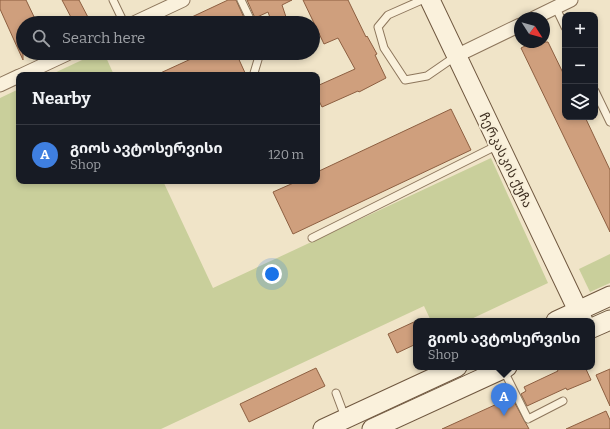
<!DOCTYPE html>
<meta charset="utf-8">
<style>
:root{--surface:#171b24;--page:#20242c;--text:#f1f3f6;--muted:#9ea1a6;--line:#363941;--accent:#1a73e8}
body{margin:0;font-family:Bitter,"Noto Sans Georgian",serif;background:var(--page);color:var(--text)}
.controls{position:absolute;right:12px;top:12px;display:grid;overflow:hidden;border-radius:8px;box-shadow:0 2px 6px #0003}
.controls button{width:36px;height:36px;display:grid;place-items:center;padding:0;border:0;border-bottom:1px solid var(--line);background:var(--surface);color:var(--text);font:20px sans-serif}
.compass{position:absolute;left:514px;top:12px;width:36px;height:36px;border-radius:50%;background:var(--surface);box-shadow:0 2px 6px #0003;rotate:126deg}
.you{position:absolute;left:272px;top:274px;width:14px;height:14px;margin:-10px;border:3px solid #fff;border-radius:50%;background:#1a73e8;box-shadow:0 0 0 6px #1a73e833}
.badge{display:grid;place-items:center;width:26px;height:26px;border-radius:50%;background:var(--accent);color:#fff;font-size:13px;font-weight:700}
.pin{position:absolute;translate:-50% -33px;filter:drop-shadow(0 1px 2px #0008)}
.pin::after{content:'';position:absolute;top:21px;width:14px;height:12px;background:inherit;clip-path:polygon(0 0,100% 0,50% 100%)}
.popup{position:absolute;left:413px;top:318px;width:182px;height:52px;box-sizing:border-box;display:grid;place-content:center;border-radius:8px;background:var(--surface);filter:drop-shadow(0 1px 3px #0005);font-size:13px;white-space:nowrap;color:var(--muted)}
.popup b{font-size:15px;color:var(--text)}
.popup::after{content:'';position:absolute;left:50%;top:100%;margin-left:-8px;border:8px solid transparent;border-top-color:var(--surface)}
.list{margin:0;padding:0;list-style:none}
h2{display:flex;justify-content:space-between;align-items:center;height:52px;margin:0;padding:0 16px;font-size:17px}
h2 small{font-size:13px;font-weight:400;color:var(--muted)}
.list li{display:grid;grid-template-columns:26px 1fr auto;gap:12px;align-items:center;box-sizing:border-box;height:60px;padding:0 16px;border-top:1px solid var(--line)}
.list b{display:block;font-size:15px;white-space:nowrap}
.list p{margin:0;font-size:13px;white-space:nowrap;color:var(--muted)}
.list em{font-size:13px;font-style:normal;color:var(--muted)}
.icon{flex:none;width:22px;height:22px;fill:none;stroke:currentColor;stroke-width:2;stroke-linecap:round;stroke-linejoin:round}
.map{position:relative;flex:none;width:610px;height:429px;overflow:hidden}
.search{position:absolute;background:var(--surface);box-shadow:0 2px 6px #0003;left:16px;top:16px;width:304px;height:44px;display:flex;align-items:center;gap:10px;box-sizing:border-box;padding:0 14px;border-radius:22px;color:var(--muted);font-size:15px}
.panel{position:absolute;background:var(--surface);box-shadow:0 2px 6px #0003;left:16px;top:72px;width:304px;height:112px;border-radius:8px}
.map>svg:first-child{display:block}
.green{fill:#c9cf9b}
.building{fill:#cf9f7d;stroke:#8d5f41}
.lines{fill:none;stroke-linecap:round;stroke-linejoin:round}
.lane-casing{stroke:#8d765c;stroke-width:9}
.street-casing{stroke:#8d765c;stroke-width:15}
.secondary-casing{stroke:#6f573f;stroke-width:21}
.lane{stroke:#faf1dc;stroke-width:7}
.street{stroke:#faf1dc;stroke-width:13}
.secondary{stroke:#faf1dc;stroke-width:19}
.labels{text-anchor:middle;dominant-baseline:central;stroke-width:4;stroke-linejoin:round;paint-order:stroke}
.street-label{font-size:13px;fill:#3d2e20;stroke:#f7eed8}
</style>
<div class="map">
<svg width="610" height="429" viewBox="0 0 610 429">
<rect width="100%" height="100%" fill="#f0e4c8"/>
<!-- green -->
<g class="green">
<path d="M 97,53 L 104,53 L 114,75 L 50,75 Z"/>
<path d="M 19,89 L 19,181 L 163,181 L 213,288 L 491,158 L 548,283 L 467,321 L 431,321 L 424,306 L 161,429 L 0,429 L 0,98 Z"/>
<path d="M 610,254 L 610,283 L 590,292 L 579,269 Z"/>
</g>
<!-- building -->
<g class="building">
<path d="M 0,0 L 26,0 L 37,23 L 23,23 L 23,60 L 0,9 Z"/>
<path d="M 62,0 L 79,0 L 91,23 L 74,23 Z"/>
<path d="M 228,0 L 236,0 L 246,22 L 179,23 Z"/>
<path d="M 247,0 L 292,0 L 282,5 L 288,23 L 272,23 L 268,12 L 255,18 Z"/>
<path d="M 303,0 L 348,0 L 366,37 L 367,36 L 377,54 L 375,55 L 386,78 L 359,92 L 358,91 L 322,107 L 317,97 L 317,86 L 355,69 L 338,38 L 324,44 Z"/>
<path d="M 533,42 L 548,42 L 565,77 L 565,117 L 585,117 L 610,170 L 610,232 L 521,48 Z"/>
<path d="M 204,53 L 236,53 L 246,75 L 156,75 Z"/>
<path d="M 451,109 L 471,150 L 293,234 L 273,192 L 298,181 L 317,181 L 317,172 Z"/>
<path d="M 416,321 L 416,344 L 397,353 L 388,334 Z"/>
<path d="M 556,367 L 585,367 L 591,380 L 567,390 L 566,388 L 527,406 L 521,394 L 526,391 L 524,387 L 558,371 Z"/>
<path d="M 316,368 L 325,386 L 249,422 L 240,404 Z"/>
<path d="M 610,369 L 610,406 L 596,375 Z"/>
<path d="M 512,398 L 529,429 L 442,429 L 497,404 Z"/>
<path d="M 606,411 L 610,420 L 610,429 L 566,429 Z"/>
</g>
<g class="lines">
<defs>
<g id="lane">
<path d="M 113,0 L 124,23"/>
<path d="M 241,0 L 252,23"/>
<path d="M 422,0 L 388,15 L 378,27 L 384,48 L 405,80 L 427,76 L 456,56"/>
<path d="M 556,8 L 565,27"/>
<path d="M 255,75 L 254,73 L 260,53"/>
<path d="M 595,91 L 610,122"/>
<path d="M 312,238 L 498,145"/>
<path d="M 503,369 L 528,419 L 563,401"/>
<path d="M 336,393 L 345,417"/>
</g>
<g id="street">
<path d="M 534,18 L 571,0"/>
<path d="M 134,23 L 183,0"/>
<path d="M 456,56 L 520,25"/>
<path d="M 22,75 L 69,53"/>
<path d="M 0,85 L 19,76"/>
</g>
<g id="secondary">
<path d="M 430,0 L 583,321"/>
<path d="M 556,321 L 610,296"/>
<path d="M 592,328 L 610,320"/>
<path d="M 323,429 L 457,367"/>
<path d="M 372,429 L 507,367"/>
</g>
</defs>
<!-- lane casing -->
<use href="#lane" class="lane-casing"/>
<!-- street casing -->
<use href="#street" class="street-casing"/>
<!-- secondary casing -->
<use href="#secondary" class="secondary-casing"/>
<!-- lane -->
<use href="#lane" class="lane"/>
<!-- street -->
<use href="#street" class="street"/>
<!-- secondary -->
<use href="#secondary" class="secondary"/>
</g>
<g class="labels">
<!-- street labels -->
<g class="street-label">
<text transform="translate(506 160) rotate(64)">ჩერკასკის ქუჩა</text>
</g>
</g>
</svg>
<div class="controls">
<button>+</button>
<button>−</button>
<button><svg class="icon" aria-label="layers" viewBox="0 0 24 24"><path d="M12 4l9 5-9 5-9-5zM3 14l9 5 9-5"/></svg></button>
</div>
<svg class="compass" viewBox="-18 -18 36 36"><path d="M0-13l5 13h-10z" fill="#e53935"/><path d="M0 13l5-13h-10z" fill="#9ea1a6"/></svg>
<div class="you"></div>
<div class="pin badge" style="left:504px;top:416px;background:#3f7fe0">A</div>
<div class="popup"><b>გიოს ავტოსერვისი</b>Shop</div>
<div class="search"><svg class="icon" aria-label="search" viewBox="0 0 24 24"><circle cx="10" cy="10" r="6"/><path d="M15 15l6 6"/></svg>Search here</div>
<section class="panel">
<h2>Nearby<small></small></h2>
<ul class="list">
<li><span class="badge" style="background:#3f7fe0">A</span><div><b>გიოს ავტოსერვისი</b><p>Shop</p></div><em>120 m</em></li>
</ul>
</section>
</div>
